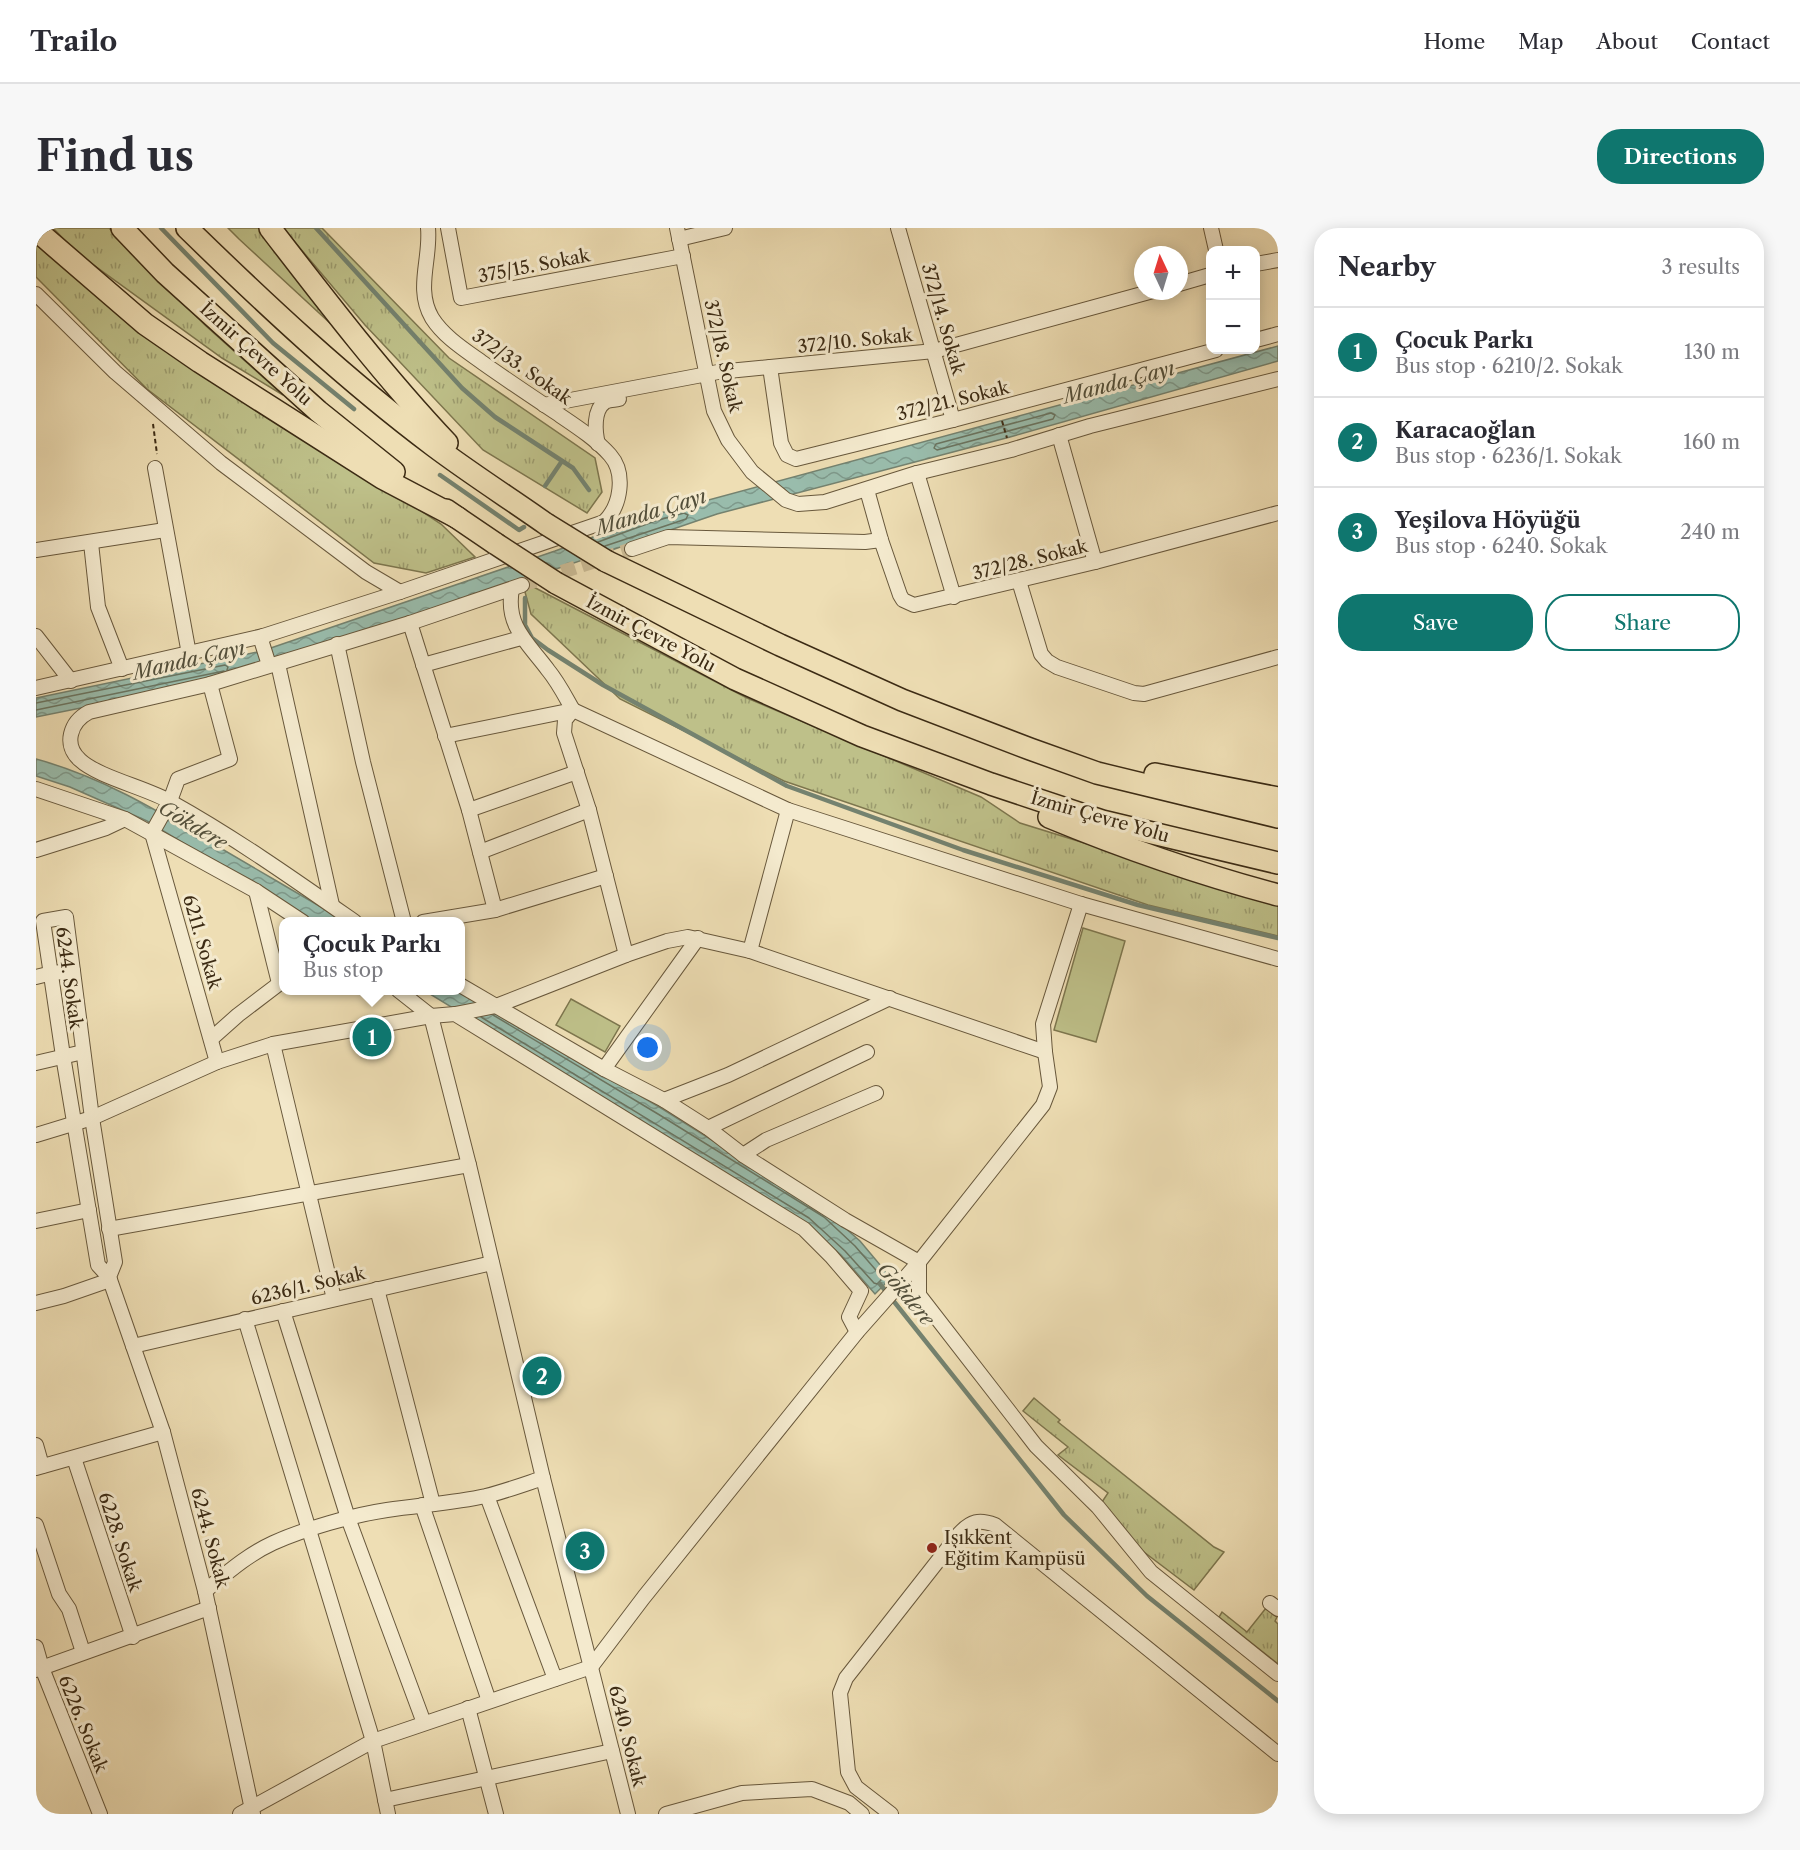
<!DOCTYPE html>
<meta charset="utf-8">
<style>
:root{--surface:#fff;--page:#f7f7f7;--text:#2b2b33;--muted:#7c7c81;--line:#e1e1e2;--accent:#0f766e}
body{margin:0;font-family:"Libre Caslon Text",serif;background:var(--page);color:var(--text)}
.controls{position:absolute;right:18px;top:18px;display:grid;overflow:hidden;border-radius:12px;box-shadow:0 3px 15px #0003}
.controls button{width:54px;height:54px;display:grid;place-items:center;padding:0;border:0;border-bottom:2px solid var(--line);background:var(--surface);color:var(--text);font:30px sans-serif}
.compass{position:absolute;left:1098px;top:18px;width:54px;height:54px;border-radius:50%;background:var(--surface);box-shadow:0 3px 15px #0003;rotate:356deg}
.you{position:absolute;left:612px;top:820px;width:21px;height:21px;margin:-15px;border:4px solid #fff;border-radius:50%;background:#1a73e8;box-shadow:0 0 0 9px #1a73e833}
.badge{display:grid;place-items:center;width:39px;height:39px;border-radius:50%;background:var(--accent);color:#fff;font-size:20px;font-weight:700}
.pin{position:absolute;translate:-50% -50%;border:3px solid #fff;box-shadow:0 2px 6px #0006}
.popup{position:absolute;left:243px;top:689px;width:186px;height:78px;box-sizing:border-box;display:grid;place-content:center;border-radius:12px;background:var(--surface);filter:drop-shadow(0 2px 4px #0005);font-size:20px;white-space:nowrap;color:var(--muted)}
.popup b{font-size:22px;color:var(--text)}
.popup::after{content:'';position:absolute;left:50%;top:100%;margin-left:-12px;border:12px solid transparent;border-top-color:var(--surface)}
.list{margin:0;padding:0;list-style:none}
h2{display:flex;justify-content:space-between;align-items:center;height:78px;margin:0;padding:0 24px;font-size:26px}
h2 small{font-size:20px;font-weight:400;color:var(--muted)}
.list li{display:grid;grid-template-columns:39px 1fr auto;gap:18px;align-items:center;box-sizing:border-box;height:90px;padding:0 24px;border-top:2px solid var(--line)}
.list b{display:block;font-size:22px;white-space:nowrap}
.list p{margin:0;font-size:20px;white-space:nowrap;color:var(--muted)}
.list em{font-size:20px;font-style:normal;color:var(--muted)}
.actions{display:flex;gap:12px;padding:18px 24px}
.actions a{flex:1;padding:14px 0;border:2px solid var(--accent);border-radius:24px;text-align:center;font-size:21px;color:var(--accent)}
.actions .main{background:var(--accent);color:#fff}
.map{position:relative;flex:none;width:1242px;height:1586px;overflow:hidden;border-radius:24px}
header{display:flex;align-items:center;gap:36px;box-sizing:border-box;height:84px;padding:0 30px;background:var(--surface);border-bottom:2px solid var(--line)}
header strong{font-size:28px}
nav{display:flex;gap:33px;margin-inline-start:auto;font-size:21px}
.intro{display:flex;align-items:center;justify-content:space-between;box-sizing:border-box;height:144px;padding:0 36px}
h1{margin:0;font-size:42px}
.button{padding:15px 27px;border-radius:24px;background:var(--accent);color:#fff;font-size:21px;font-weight:700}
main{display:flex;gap:36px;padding:0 36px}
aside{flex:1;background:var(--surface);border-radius:24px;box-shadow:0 3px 15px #0003}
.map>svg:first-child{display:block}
.grass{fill:url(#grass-tufts);stroke:#7d764e;stroke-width:1.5}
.green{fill:#bec089;stroke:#7d764e;stroke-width:1.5}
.water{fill:url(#water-waves);stroke:#74826f;stroke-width:1.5}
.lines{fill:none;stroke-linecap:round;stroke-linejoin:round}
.shore{stroke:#6a7460;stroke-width:1.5}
.stream{stroke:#74826f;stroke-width:4.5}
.minor-tunnel{stroke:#caba94;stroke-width:14;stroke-dasharray:14 7;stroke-linecap:butt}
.minor-casing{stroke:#68583c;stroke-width:16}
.highway-casing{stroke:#3c2b14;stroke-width:24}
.path{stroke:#3c2b14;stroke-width:2;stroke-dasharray:4.5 3;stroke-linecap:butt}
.minor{stroke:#f4eace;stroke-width:14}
.highway{stroke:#eedeb4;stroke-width:21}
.highway-bridge-casing{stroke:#3c2b14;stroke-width:24;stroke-linecap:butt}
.highway-bridge{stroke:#eedeb4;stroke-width:21}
.poi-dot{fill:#8f2418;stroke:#f4eace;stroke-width:2}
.labels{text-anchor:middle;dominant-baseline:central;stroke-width:6;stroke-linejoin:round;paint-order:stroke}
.street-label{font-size:18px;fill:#3c2b14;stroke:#f4eace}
.poi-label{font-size:18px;fill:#3c2b14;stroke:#f4eace;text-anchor:start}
.water-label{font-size:20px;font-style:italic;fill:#534f3a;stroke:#f4eace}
</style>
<header>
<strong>Trailo</strong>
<nav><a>Home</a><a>Map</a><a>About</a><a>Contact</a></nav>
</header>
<div class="intro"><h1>Find us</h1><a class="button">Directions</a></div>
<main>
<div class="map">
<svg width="1242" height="1586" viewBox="0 0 1242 1586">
<defs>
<pattern id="grass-tufts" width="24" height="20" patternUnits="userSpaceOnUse" patternTransform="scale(1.5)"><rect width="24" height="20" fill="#bec089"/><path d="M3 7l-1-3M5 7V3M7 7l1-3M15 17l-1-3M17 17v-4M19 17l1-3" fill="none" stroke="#9c9c6f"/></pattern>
<pattern id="water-waves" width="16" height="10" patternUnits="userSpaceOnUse" patternTransform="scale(1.5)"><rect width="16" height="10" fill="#99bcac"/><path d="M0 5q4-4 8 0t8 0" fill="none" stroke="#7e998b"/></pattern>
</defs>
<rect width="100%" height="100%" fill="#eedeb4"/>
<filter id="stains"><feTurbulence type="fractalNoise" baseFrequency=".00333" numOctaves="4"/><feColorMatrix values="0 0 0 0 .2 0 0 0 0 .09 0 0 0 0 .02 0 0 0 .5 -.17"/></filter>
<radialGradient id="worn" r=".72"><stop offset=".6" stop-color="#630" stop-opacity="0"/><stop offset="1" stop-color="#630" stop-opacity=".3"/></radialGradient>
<!-- grass -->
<g class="grass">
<path d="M 17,0 L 73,0 L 170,98 L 247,167 L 186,130 L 41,25 Z"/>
<path d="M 192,0 L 225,0 L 322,121 L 203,11 Z"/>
<path d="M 247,0 L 286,0 L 413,130 L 559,230 L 566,264 L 551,285 L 447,222 L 329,97 Z"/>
<path d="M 0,10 L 338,252 L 405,296 L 439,329 L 390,345 L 338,335 L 111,161 L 0,49 Z"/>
<path d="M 486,353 L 711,470 L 945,569 L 984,595 L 1242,675 L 1242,708 L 1112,677 L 748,553 L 584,471 L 495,386 Z"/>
<path d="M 998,1170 L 1024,1192 L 1022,1194 L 1178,1319 L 1188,1324 L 1158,1362 L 1104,1321 L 1066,1274 L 1072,1265 L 1022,1227 L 1032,1219 L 987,1183 Z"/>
<path d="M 1230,1380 L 1241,1389 L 1239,1393 L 1242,1396 L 1242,1436 L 1183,1389 L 1186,1384 L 1211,1404 Z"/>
</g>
<!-- green -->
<g class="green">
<path d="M 1047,700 L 1089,713 L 1060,814 L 1018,802 Z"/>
<path d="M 535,771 L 584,798 L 569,824 L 520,797 Z"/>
</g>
<!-- water -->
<g class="water">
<path d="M 1242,118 L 1242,133 L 974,209 L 681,286 L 459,362 L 174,454 L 0,489 L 0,470 L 226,423 L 519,323 L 617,287 Z"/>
<path d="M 0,531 C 63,548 119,581 174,614 C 219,640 264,667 309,693 L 276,693 L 111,593 L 34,559 L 0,548 Z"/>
<path d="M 424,762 L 625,880 L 792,985 L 824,1013 L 855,1050 L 839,1066 L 805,1027 L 769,995 L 389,763 Z"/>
</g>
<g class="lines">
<!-- shore -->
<g class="shore">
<path d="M 1015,185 L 1019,187 L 1017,191 L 901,222 L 898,220 L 900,216 Z"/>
<path d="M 562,314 L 619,293 L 648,285 L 652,287 L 650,291 L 569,318"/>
<path d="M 0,475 L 189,437 L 192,439 L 191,442"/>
<path d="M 0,482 L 188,443"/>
<path d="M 445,789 L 773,990 L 809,1023 L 838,1055 L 841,1056 L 845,1052 L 845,1048 L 819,1018 L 788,989 L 622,886 L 457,787"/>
</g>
<!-- stream -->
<g class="stream">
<path d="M 125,0 L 237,115 L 318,181"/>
<path d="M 280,0 L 426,160 L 459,189 L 537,240 L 553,262"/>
<path d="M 404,247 L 483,302 L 488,299"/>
<path d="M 509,258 L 526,233"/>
<path d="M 489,370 L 489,397 L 496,410 L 512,422 L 567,457 L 751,558 L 927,622 L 1102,677 L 1242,710"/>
<path d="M 844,1056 L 1028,1287 L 1111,1368 L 1242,1473"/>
</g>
<!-- minor-tunnel -->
<path class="minor-tunnel" d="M 486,357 L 596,321"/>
<defs>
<g id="minor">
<path d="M 412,0 L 425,70 L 647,28"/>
<path d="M 641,0 L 678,183 L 692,212 L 716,244 L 750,272 L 762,276 L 789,274 L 881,245 L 975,222 L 1054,198 L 1242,151"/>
<path d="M 862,0 L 917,192"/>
<path d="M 1175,0 L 1180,22"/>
<path d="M 643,11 L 689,0"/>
<path d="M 1220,36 L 1242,32"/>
<path d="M 1143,56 L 1174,47"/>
<path d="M 0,66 L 79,144 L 185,235 L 330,344 L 364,364"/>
<path d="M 1220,112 L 1242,106"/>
<path d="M 734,139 L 745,215 L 751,227 L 760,231 L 917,192 L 1180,122"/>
<path d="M 508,177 L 682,144 L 898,123 L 1117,63"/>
<path d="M 1023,207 L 1059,334"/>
<path d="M 562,216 C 559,204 557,182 569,174 C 572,172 578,172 583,171"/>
<path d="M 119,240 L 153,426"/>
<path d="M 881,245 L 918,369"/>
<path d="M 831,262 L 845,312 L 864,367 L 867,372 L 878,377 L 1059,334 L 1242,285"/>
<path d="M 55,315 L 62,379 L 86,441"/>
<path d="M 596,321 L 632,309 L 829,314 L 845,312"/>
<path d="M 0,322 L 129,302"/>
<path d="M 983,353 L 1005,426 L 1011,433 L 1021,439 L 1098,465 L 1108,466 L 1242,429"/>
<path d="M 476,361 C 469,398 492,415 512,442 C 522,454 529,468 537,482 L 529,492 L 528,505 L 553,582 L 590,727"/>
<path d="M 374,395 L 433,582 L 459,682"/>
<path d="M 0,408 L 35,453"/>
<path d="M 227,408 L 226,415 L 233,437"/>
<path d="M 301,416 L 327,534 L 368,694"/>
<path d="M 242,436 L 296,677"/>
<path d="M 387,437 L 485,410"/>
<path d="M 0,460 L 227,408 L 364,364 L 568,294 C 585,278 590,245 574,227 C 559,210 538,197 519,184 C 495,168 471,152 447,135 C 429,122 408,109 396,90 C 379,61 395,31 392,0"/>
<path d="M 409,508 L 537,482 L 752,582 L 1045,676 L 1242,731"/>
<path d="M 0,561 L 89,591 L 220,663 L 267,694"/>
<path d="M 433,582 L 541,544"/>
<path d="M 116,605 L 181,834"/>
<path d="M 116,605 L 134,573 L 142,551 L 194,531 L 174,456"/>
<path d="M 0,622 L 70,600 L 89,591"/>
<path d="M 444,624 L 553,582"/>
<path d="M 220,663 L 243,755"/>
<path d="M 319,694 C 259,652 198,609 135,574 C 111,560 62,549 44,532 C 27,517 34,494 53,484 L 174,456 L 374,395 L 486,357"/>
<path d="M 387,694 L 459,682 L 570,648"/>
<path d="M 714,723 L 752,582"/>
<path d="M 0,749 L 16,745 L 37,743"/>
<path d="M 424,757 L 568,841 L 628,872 L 672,900 L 707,927 L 809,992 L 883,1034 L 883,1067 L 1000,1218 L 1062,1279 L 1115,1344 L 1242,1446"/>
<path d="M 362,762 L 395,788 L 433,937 L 507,1250 L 592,1586"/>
<path d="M 419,786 L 460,778 L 590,727 L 631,713 L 652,709 L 714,723 L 1009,824"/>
<path d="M 175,811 L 202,787 L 248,752"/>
<path d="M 237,816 L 298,1071"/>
<path d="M 0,835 L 47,824"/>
<path d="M 568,841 L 662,710"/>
<path d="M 628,872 L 692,847 L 854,770"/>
<path d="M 672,900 L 831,824"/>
<path d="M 0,907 L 56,890 L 181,834 L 237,816 L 395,788 L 419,786 L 768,1001 L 795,1028 L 825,1063 L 813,1089 L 821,1104"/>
<path d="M 707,927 L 730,912 L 840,865"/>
<path d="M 0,993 L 53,982"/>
<path d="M 73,1001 L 433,937"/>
<path d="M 73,1049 L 79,1034 L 56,890 L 30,689 L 7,693 L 27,828 L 62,1037 L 73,1049 L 127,1204 L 169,1363 L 217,1586"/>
<path d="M 341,1061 L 397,1276"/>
<path d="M 0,1075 L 28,1068 L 74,1052"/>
<path d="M 247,1083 L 312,1290 L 388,1495"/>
<path d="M 209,1091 L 337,1513 L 352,1586"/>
<path d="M 97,1118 L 456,1035"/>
<path d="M 0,1217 L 6,1238"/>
<path d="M 38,1230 L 97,1409"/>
<path d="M 0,1240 L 127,1204"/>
<path d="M 451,1268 L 519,1451"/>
<path d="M 386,1277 L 453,1473"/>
<path d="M 0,1297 L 23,1366 L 33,1381 L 47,1424"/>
<path d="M 169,1363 C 191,1345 211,1327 237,1315 C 268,1301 317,1287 351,1282 C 384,1277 418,1275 450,1268 C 470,1263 489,1256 507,1250"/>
<path d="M 1234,1375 L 1242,1381"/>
<path d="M 0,1419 L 6,1440 L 64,1586"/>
<path d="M 0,1442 L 173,1380"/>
<path d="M 432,1480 L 460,1586"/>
<path d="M 349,1572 L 576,1523"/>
<path d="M 204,1586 L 337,1513 L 555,1439 L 608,1369 L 821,1104 L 883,1034 L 1007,877 L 1014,859 L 1009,824 L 1007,796 L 1045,676"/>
<path d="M 630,1586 L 706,1565 L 776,1561 L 813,1575 L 826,1586"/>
<path d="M 855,1586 L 820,1559 L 812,1544 L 804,1465 L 810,1450 L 923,1306 C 935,1293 943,1291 959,1297 L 1242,1526"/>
<path d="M 1240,1586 L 1242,1583"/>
</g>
<g id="highway">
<path d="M 86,0 L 129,45 L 282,183 L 358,244"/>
<path d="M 151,0 C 229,76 310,152 398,218 C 434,245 473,270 510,296"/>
<path d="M 234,0 C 291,74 347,147 411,215"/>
<path d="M 0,2 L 109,96 L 164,134 L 346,250 L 422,290"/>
<path d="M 410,282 L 460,316"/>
<path d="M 570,333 L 744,417 L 866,472 L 994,521 L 1061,545 L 1242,589"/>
<path d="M 520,355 L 699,451 L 826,508 L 955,556 L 1066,593 L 1242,635"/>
<path d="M 1119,546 L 1242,570"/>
<path d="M 1013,589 C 1088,620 1163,646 1242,667"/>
</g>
</defs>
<!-- minor casing -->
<use href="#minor" class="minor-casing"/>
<!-- highway casing -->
<use href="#highway" class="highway-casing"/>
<!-- path -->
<g class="path">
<path d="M 966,193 L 971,210"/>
<path d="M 117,196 L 121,226"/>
</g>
<!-- minor -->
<use href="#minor" class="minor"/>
<!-- highway -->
<use href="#highway" class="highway"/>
<defs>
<g id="highway-bridge">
<path d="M 510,296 L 570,333"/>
<path d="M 460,316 L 520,355"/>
</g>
</defs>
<!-- highway-bridge casing -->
<use href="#highway-bridge" class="highway-bridge-casing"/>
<!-- highway-bridge -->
<use href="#highway-bridge" class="highway-bridge"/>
</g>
<!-- markers -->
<circle class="poi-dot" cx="896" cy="1320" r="6"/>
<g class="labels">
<!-- street labels -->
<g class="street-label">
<text transform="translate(498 38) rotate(-11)">375/15. Sokak</text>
<text transform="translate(907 91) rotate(74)">372/14. Sokak</text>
<text transform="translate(819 113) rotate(-6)">372/10. Sokak</text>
<text transform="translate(220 126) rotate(42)">İzmir Çevre Yolu</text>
<text transform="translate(687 128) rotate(77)">372/18. Sokak</text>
<text transform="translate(486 139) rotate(35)">372/33. Sokak</text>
<text transform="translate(917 173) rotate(-14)">372/21. Sokak</text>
<text transform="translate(994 332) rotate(-14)">372/28. Sokak</text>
<text transform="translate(615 406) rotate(28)">İzmir Çevre Yolu</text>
<text transform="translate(1064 589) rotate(16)">İzmir Çevre Yolu</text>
<text transform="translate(166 714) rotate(74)">6211. Sokak</text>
<text transform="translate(33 750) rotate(82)">6244. Sokak</text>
<text transform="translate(272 1058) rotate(-13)">6236/1. Sokak</text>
<text transform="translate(174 1310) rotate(75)">6244. Sokak</text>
<text transform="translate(84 1314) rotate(72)">6228. Sokak</text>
<text transform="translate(47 1496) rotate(68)">6226. Sokak</text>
<text transform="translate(591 1508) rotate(76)">6240. Sokak</text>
</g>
<!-- poi labels -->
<g class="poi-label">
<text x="908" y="1310">Işıkkent<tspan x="908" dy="21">Eğitim Kampüsü</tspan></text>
</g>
<!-- water labels -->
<g class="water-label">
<text transform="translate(1083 154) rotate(-15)">Manda Çayı</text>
<text transform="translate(615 284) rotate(-17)">Manda Çayı</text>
<text transform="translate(153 432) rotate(-13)">Manda Çayı</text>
<text transform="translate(157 597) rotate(31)">Gökdere</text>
<text transform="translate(870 1066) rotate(50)">Gökdere</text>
</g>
</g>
<rect width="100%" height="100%" filter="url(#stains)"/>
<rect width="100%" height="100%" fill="url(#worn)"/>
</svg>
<div class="controls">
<button>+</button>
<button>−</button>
</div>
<svg class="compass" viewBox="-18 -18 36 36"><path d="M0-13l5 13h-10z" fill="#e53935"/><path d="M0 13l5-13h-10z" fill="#7c7c81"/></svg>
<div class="you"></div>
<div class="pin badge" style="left:336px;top:809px">1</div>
<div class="popup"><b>Çocuk Parkı</b>Bus stop</div>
<div class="pin badge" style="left:506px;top:1148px">2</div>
<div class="pin badge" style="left:549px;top:1323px">3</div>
</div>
<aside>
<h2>Nearby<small>3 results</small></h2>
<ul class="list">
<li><span class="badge">1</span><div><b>Çocuk Parkı</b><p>Bus stop · 6210/2. Sokak</p></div><em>130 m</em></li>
<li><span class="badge">2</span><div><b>Karacaoğlan</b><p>Bus stop · 6236/1. Sokak</p></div><em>160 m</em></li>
<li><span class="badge">3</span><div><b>Yeşilova Höyüğü</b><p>Bus stop · 6240. Sokak</p></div><em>240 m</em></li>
</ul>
<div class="actions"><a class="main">Save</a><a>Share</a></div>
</aside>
</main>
